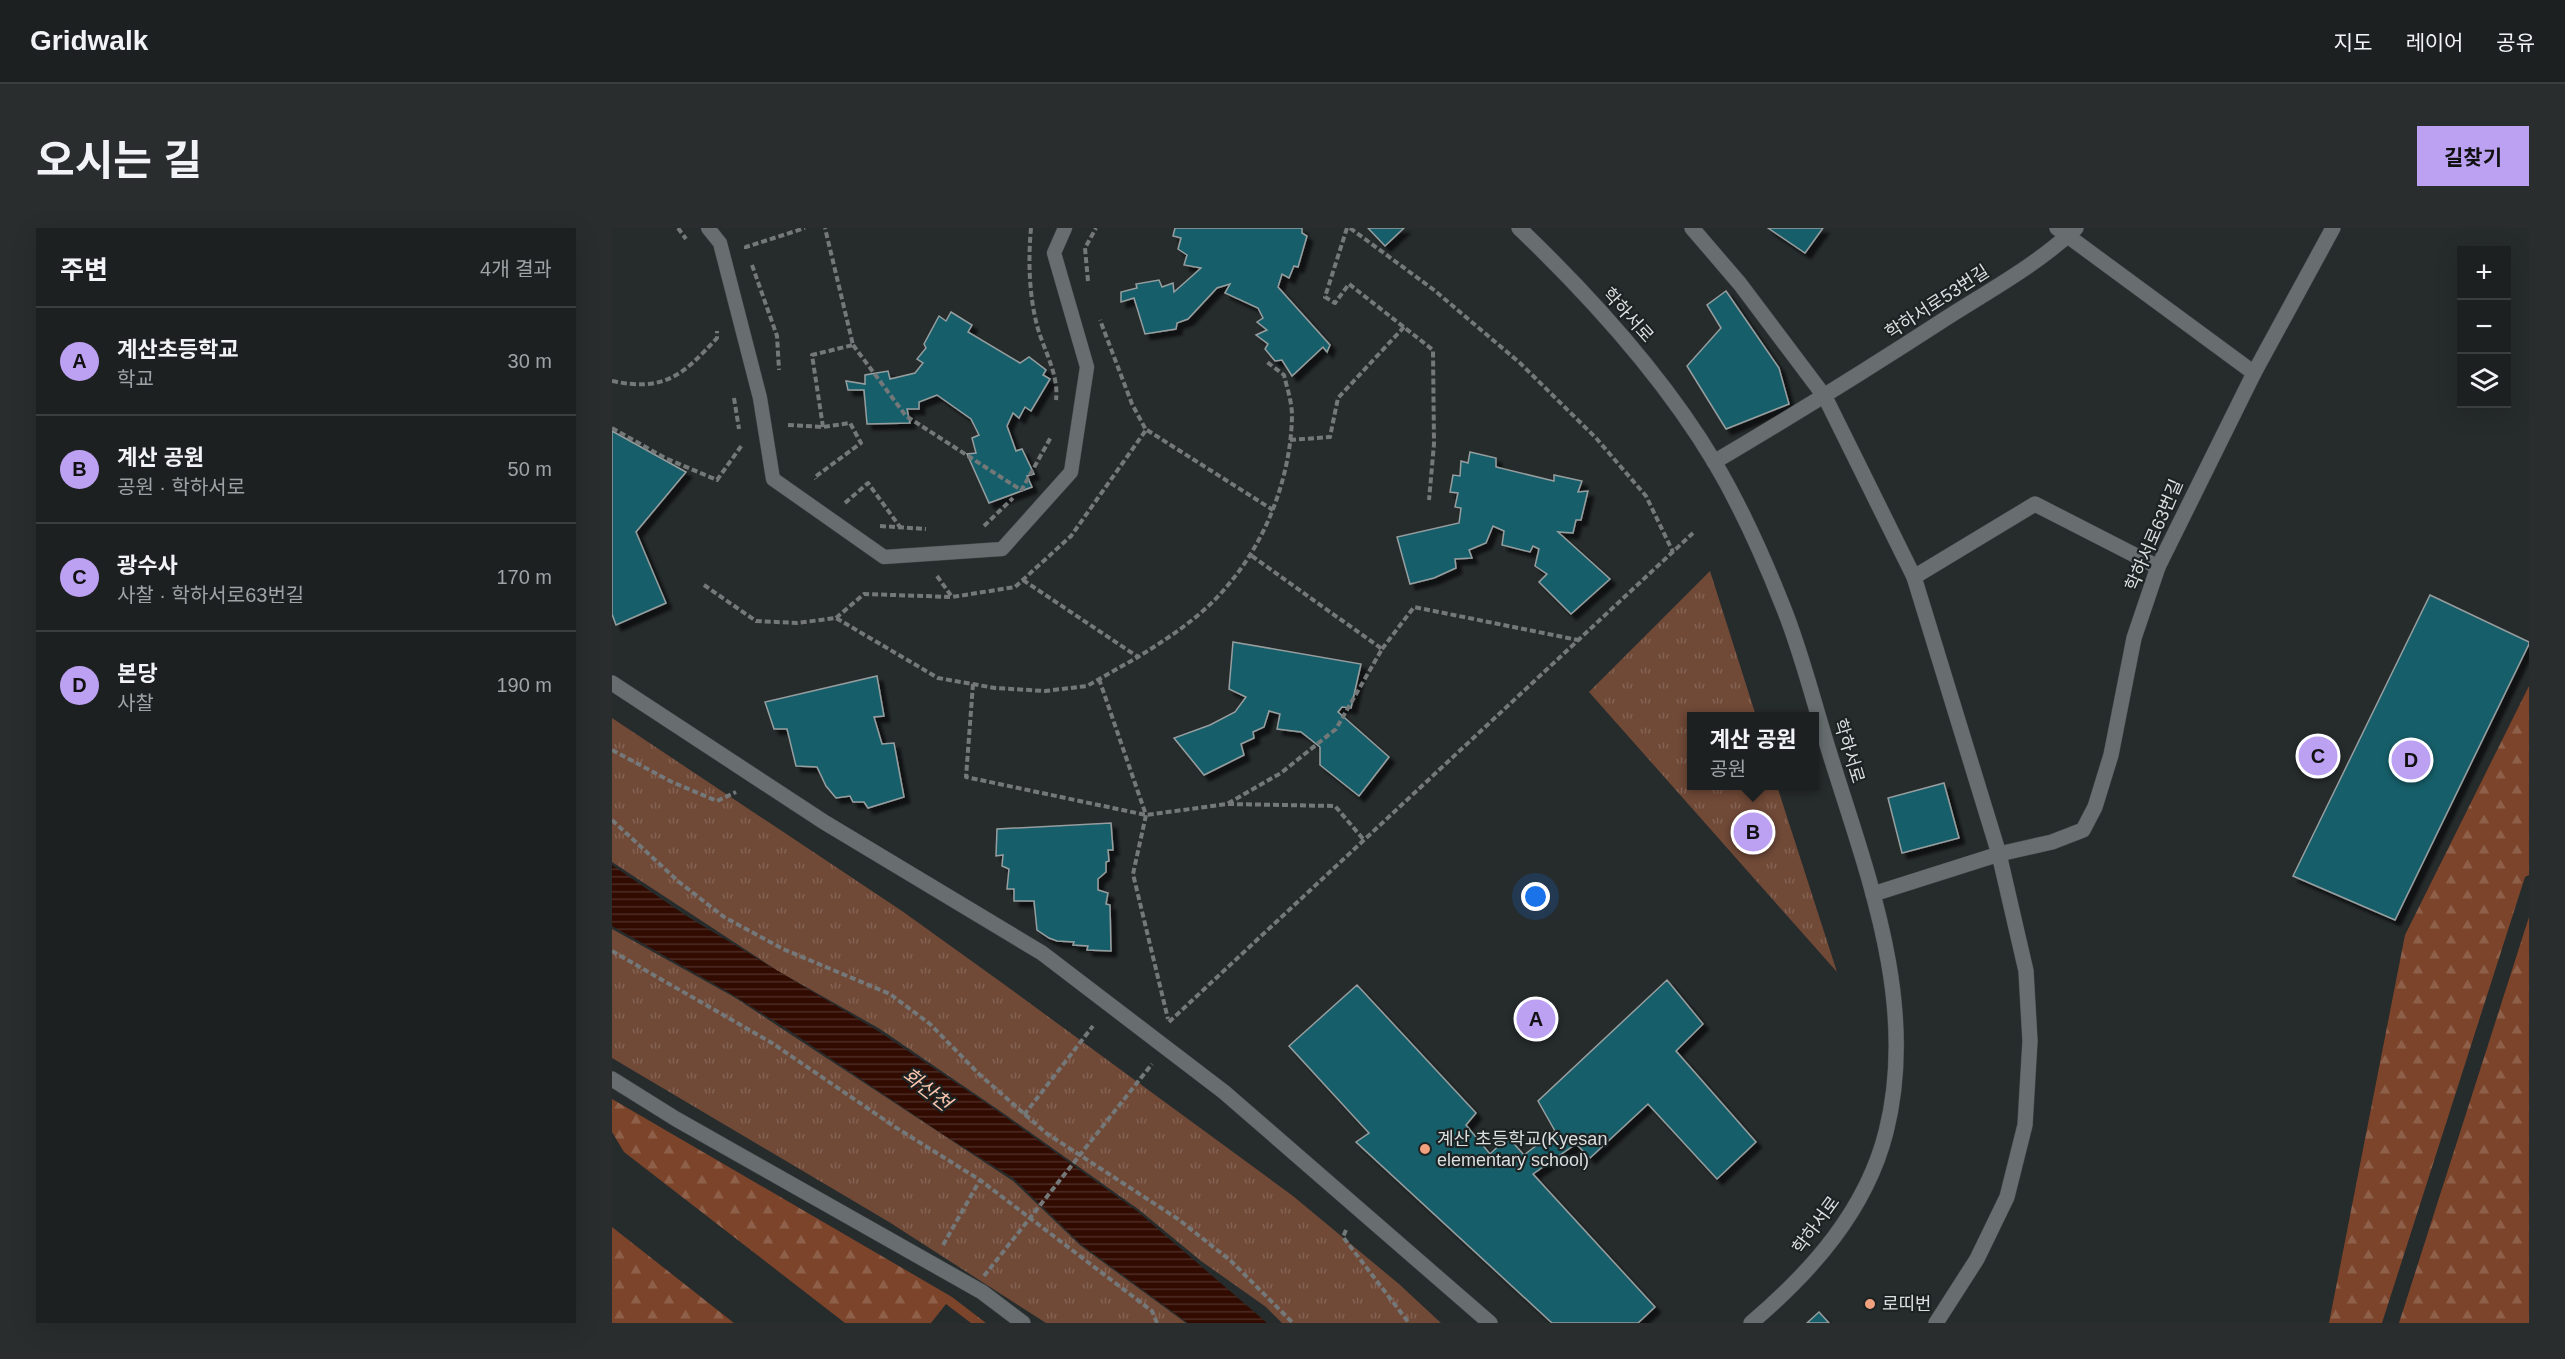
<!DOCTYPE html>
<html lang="ko">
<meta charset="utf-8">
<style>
:root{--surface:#1c2021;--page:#292d2e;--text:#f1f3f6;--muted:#a0a3a5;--line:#3a3e3f;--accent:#bca0f2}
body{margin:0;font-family:Arial,"Noto Sans KR",sans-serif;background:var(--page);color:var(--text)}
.controls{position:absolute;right:18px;top:18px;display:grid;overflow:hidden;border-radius:0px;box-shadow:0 6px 24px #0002}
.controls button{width:54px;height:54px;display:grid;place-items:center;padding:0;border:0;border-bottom:2px solid var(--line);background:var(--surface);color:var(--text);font:30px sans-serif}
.you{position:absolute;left:924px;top:669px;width:21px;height:21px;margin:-15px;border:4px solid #fff;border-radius:50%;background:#1a73e8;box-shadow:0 0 0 9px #1a73e833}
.badge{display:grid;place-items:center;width:39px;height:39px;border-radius:50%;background:var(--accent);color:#111;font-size:20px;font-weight:700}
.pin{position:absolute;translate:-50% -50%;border:3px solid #fff;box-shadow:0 2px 6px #0006}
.popup{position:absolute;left:1075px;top:484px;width:132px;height:78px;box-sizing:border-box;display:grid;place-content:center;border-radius:0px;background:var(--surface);filter:drop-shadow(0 2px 4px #0005);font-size:20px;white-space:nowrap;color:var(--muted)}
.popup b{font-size:22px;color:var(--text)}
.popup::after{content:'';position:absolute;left:50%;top:100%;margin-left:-12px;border:12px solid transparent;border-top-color:var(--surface)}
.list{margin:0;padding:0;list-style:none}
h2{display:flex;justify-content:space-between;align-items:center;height:78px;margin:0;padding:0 24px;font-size:26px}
h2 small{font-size:20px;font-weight:400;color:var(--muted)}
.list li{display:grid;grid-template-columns:39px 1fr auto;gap:18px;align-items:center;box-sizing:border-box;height:108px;padding:0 24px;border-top:2px solid var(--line)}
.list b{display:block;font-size:22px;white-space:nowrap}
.list p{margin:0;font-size:20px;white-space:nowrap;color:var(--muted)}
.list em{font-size:20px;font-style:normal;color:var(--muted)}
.icon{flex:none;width:33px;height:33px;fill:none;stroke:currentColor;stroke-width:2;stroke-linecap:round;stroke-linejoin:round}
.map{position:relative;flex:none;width:1917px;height:1095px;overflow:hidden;border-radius:0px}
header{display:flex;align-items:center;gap:36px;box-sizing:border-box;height:84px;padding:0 30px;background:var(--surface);border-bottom:2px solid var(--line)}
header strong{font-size:28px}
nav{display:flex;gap:33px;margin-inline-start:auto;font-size:21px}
.intro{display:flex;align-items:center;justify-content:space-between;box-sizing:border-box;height:144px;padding:0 36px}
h1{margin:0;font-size:42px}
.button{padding:15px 27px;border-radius:0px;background:var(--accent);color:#111;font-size:21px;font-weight:700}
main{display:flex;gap:36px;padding:0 36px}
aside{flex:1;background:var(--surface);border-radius:0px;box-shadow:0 6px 24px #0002}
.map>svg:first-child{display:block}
.grass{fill:url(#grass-tufts)}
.forest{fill:url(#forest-firs)}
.water{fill:url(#water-rules)}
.building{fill:#175e6a;stroke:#979e9f;stroke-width:1.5;filter:url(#shadow)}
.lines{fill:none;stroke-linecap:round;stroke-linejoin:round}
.service-casing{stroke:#44494a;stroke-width:15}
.minor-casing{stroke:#44494a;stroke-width:16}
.path{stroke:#747879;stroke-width:4;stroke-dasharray:6 3;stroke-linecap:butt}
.service{stroke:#686e6f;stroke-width:14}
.minor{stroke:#686e6f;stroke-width:15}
.path-bridge{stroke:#747879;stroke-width:4;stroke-dasharray:6 3;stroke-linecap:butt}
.poi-dot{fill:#f1a17d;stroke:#1d2223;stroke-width:2}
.labels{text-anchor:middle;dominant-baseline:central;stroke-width:4.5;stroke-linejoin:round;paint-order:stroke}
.street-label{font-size:18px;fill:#dcdfe0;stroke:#1d2223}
.poi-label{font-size:18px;fill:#dcdfe0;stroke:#1d2223;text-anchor:start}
.water-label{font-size:20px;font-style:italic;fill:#fcc6ae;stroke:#1d2223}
</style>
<header>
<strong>Gridwalk</strong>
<nav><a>지도</a><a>레이어</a><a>공유</a></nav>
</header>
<div class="intro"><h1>오시는 길</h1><a class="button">길찾기</a></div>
<main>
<aside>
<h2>주변<small>4개 결과</small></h2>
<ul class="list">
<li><span class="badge">A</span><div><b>계산초등학교</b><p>학교</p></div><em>30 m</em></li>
<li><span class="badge">B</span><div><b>계산 공원</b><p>공원 · 학하서로</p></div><em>50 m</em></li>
<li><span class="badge">C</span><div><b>광수사</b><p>사찰 · 학하서로63번길</p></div><em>170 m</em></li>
<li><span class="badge">D</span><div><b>본당</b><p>사찰</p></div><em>190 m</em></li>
</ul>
</aside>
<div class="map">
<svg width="1917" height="1095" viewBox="0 0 1917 1095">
<defs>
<pattern id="grass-tufts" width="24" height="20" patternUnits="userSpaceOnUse" patternTransform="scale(1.5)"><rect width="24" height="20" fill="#704937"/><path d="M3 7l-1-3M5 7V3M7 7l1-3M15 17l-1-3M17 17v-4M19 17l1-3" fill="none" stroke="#846354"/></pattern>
<pattern id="forest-firs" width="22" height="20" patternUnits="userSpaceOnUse" patternTransform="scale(1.5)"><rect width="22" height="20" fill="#7c442a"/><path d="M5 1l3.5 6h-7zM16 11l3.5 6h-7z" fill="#8e5f49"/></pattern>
<pattern id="water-rules" width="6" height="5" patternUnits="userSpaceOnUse" patternTransform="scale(1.5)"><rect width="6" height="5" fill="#310a00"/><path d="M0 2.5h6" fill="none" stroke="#4e2d25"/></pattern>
<filter id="shadow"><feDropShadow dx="5.5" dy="5.5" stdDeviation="1.5" flood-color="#0009"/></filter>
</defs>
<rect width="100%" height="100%" fill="#262b2c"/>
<!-- grass -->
<g class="grass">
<path d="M 1098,343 L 1144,488 L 1080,488 L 1080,558 L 1165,558 L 1225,744 L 977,464 Z"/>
<path d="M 0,490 L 290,683 L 393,757 L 681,968 L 787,1056 L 829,1095 L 670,1095 L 654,1079 L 589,1033 L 526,981 L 391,885 L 268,801 L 166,743 L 0,634 Z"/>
<path d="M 0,701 L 122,769 L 401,953 L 469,1018 L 574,1095 L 434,1095 L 277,994 L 0,830 Z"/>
</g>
<!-- forest -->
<g class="forest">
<path d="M 1917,458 L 1917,647 L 1913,649 L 1770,1095 L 1717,1095 L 1793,707 Z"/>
<path d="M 1917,689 L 1917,1095 L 1787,1095 Z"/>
<path d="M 0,871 L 340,1069 L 374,1095 L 359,1095 L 334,1076 L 319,1095 L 233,1095 L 12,924 L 0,904 Z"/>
<path d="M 0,999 L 122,1095 L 0,1095 Z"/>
</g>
<!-- water -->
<path class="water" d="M 0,637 L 76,689 L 266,803 L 381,880 L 525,983 L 655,1095 L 576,1095 L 470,1017 L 401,950 L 332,907 L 178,803 L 118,765 L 0,698 Z"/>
<!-- building -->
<g class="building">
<path d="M 563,0 L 690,0 L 690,5 L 695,8 L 686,39 L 682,38 L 677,50 L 670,46 L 666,59 L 718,117 L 715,124 L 711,119 L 680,148 L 670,132 L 663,133 L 653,121 L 656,116 L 644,107 L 655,102 L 645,94 L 651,90 L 646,80 L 613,65 L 618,56 L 605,60 L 576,91 L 565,95 L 564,101 L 533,106 L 522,70 L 509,74 L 509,64 L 525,60 L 524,56 L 547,52 L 550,59 L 561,55 L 562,64 L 589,40 L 572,37 L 575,27 L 566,21 L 569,10 L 561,8 Z"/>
<path d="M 756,0 L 792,0 L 773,18 Z"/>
<path d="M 1156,0 L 1211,0 L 1193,25 Z"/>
<path d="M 1114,63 L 1167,140 L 1177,176 L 1114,201 L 1075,138 L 1109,100 L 1095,77 Z"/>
<path d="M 339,84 L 360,97 L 356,104 L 408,135 L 417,129 L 434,142 L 431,147 L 438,151 L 419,183 L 413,179 L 407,190 L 401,185 L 395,198 L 404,223 L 410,221 L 422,246 L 415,248 L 420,259 L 377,275 L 355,226 L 364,225 L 360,210 L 367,207 L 359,191 L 325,167 L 307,174 L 307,181 L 295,181 L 298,195 L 255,196 L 252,162 L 236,162 L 234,153 L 253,156 L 253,147 L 276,143 L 278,151 L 303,145 L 311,135 L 305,131 L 314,120 L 312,116 L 327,88 L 334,93 Z"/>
<path d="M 0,203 L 74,244 L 24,304 L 54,375 L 4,397 L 0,386 Z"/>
<path d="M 858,224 L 884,230 L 884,239 L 942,253 L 942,247 L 970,253 L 966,264 L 976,263 L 969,292 L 964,292 L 961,305 L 946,304 L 998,351 L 959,386 L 927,354 L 935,346 L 923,338 L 927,321 L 921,318 L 918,324 L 890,317 L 892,303 L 881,298 L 874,315 L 857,322 L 860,330 L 843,331 L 844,340 L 822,350 L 798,356 L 785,309 L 847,295 L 849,280 L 843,279 L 846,265 L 838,264 L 841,247 L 848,248 L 849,233 L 856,235 Z"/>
<path d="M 1818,367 L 1917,414 L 1917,416 L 1783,692 L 1681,648 Z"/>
<path d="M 621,414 L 749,436 L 739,480 L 730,479 L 726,484 L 777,529 L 747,568 L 708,537 L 708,519 L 689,504 L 665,501 L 668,486 L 657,483 L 652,499 L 641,504 L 642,510 L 629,516 L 632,527 L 592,547 L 562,510 L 598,497 L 623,484 L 634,469 L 617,461 Z"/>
<path d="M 265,448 L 272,488 L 262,489 L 270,516 L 282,515 L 292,569 L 256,580 L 252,574 L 241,574 L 238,568 L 224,570 L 214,558 L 205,539 L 184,538 L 175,501 L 162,501 L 153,474 Z"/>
<path d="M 1332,555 L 1347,610 L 1290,625 L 1276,570 Z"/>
<path d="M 499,595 L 501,622 L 496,622 L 497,633 L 494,634 L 494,644 L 486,651 L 486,662 L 496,665 L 494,676 L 498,677 L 499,723 L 475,722 L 476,718 L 461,717 L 462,714 L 445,713 L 437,710 L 425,702 L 422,673 L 402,673 L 402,661 L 395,661 L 397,641 L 390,638 L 391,627 L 384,628 L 385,601 Z"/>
<path d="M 1055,752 L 1091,796 L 1064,823 L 1144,914 L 1105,951 L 1036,876 L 978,930 L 964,916 L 921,946 L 1043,1079 L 1026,1095 L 940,1095 L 744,914 L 757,905 L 677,818 L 745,757 L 864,885 L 854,897 L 878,926 L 896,909 L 912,927 L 943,903 L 926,873 Z"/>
<path d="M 1207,1084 L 1217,1095 L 1195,1095 Z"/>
</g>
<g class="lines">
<defs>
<path id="service" d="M 96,0 L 108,15 L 148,170 L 161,251 L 272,329 L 390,321 L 459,244 L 475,139 L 442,25 L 453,0"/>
<g id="minor">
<path d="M 907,0 C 977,67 1053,151 1103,235 C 1129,279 1151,328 1170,376 C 1189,422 1201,472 1216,520 C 1254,643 1307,774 1274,904 C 1254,983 1199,1044 1139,1095"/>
<path d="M 1080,0 L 1128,56 L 1213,169 L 1302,349 L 1387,626 L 1414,743 L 1418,813 L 1413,897 L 1395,969 L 1365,1031 L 1324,1095"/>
<path d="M 1445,0 L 1642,145"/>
<path d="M 1102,234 C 1182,187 1259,139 1336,89 C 1380,61 1426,36 1464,0"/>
<path d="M 1302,349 L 1423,276 L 1546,339"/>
<path d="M 0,455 L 212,594 L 430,725 L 612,864 L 878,1095"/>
<path d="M 1261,666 L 1387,626 L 1440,614 L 1471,602 L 1483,579 L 1499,527 L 1522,410 L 1546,339 L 1642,145 L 1721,0"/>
<path d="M 0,851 L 64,891 L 370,1064 L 411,1095"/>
</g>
</defs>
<!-- service casing -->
<use href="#service" class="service-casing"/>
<!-- minor casing -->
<use href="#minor" class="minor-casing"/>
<!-- path -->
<g class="path">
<path d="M 66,0 L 74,11"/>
<path d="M 419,0 C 416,33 417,69 426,101 C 433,124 447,148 444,172"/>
<path d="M 735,0 L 713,69 L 723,75 L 737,56 L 821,122 L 822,216 L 817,272"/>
<path d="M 738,0 L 822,62 L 908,135 L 984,210 L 1034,268 L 1061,324"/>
<path d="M 134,21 L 134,19 L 193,0"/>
<path d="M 140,37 L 165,108 L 167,142"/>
<path d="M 476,53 L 473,20 L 484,0"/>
<path d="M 241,117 L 294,188 L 409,262"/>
<path d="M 0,153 C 53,164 71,147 105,110 L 105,103"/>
<path d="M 122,170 L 127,201"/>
<path d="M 176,197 L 211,199 L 238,195 L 249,215 L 203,249 L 204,251"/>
<path d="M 211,199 L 200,127 L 241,117 L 213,0"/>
<path d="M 0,200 L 53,230 L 105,252 L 130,217"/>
<path d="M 535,202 L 661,282"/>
<path d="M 678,212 L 718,209 L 726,170 L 792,99"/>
<path d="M 409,263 L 439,209"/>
<path d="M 233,275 L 256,255 L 288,299"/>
<path d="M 268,298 L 314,301"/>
<path d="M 372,298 L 401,270"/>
<path d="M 325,348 L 340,369 L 403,359 L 459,308 L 534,202 L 520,176 L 488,92"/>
<path d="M 411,352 L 526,429 C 558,409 592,387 616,357 C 655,312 679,247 680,188 C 680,174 675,160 672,147 L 655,134"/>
<path d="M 92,357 L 144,393 L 185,395 L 224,390 L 326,450 L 383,460 L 433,463 L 475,458 L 526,429"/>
<path d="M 224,390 L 252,366 L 340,369"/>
<path d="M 770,421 L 802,379 L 966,412"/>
<path d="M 487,451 L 534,587 L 521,646 L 556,791"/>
<path d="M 361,456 L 354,549 L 534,587 L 615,576 L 669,545 L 724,501 L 770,421 L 637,326"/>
<path d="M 0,522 L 60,554 L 105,573 L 124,564"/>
<path d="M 616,576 L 723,578 L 752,612"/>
<path d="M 0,592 L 67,654 L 112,689 L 171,721 L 278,766 L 318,796 L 367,846 L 434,905 L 566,991 L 619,1033 L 681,1095"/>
<path d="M 0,723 L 160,815 L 283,899 L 368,952 L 540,1083 L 545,1095"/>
<path d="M 557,794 L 1081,305"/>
<path d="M 412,887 L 481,798"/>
<path d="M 734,1002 L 731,1009 L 797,1095"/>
<path d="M 331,1017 L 368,952"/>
</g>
<!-- service -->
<use href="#service" class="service"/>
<!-- minor -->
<use href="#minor" class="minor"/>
<!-- path-bridge -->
<path class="path-bridge" d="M 372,1048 L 540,836"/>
</g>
<!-- markers -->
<g class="poi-dot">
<circle cx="813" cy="921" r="6"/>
<circle cx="1258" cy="1076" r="6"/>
</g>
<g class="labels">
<!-- street labels -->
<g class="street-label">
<text transform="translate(1325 74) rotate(-33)">학하서로53번길</text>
<text transform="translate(1016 87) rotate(48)">학하서로</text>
<text transform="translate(1542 307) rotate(-67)">학하서로63번길</text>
<text transform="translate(1237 523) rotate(73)">학하서로</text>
<text transform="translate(1204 997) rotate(-54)">학하서로</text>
</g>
<!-- poi labels -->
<g class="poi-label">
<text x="825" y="911">계산 초등학교(Kyesan<tspan x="825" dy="21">elementary school)</tspan></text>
<text x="1270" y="1076">로띠번</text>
</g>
<!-- water labels -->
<g class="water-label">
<text transform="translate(315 861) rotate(38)">화산천</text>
</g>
</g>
</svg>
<div class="controls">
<button>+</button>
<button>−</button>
<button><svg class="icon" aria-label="layers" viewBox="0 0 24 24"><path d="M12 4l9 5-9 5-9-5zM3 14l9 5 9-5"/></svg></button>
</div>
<div class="you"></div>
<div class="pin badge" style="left:924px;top:791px">A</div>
<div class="pin badge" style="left:1141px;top:604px">B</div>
<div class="popup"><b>계산 공원</b>공원</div>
<div class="pin badge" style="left:1706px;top:528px">C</div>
<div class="pin badge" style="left:1799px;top:532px">D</div>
</div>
</main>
